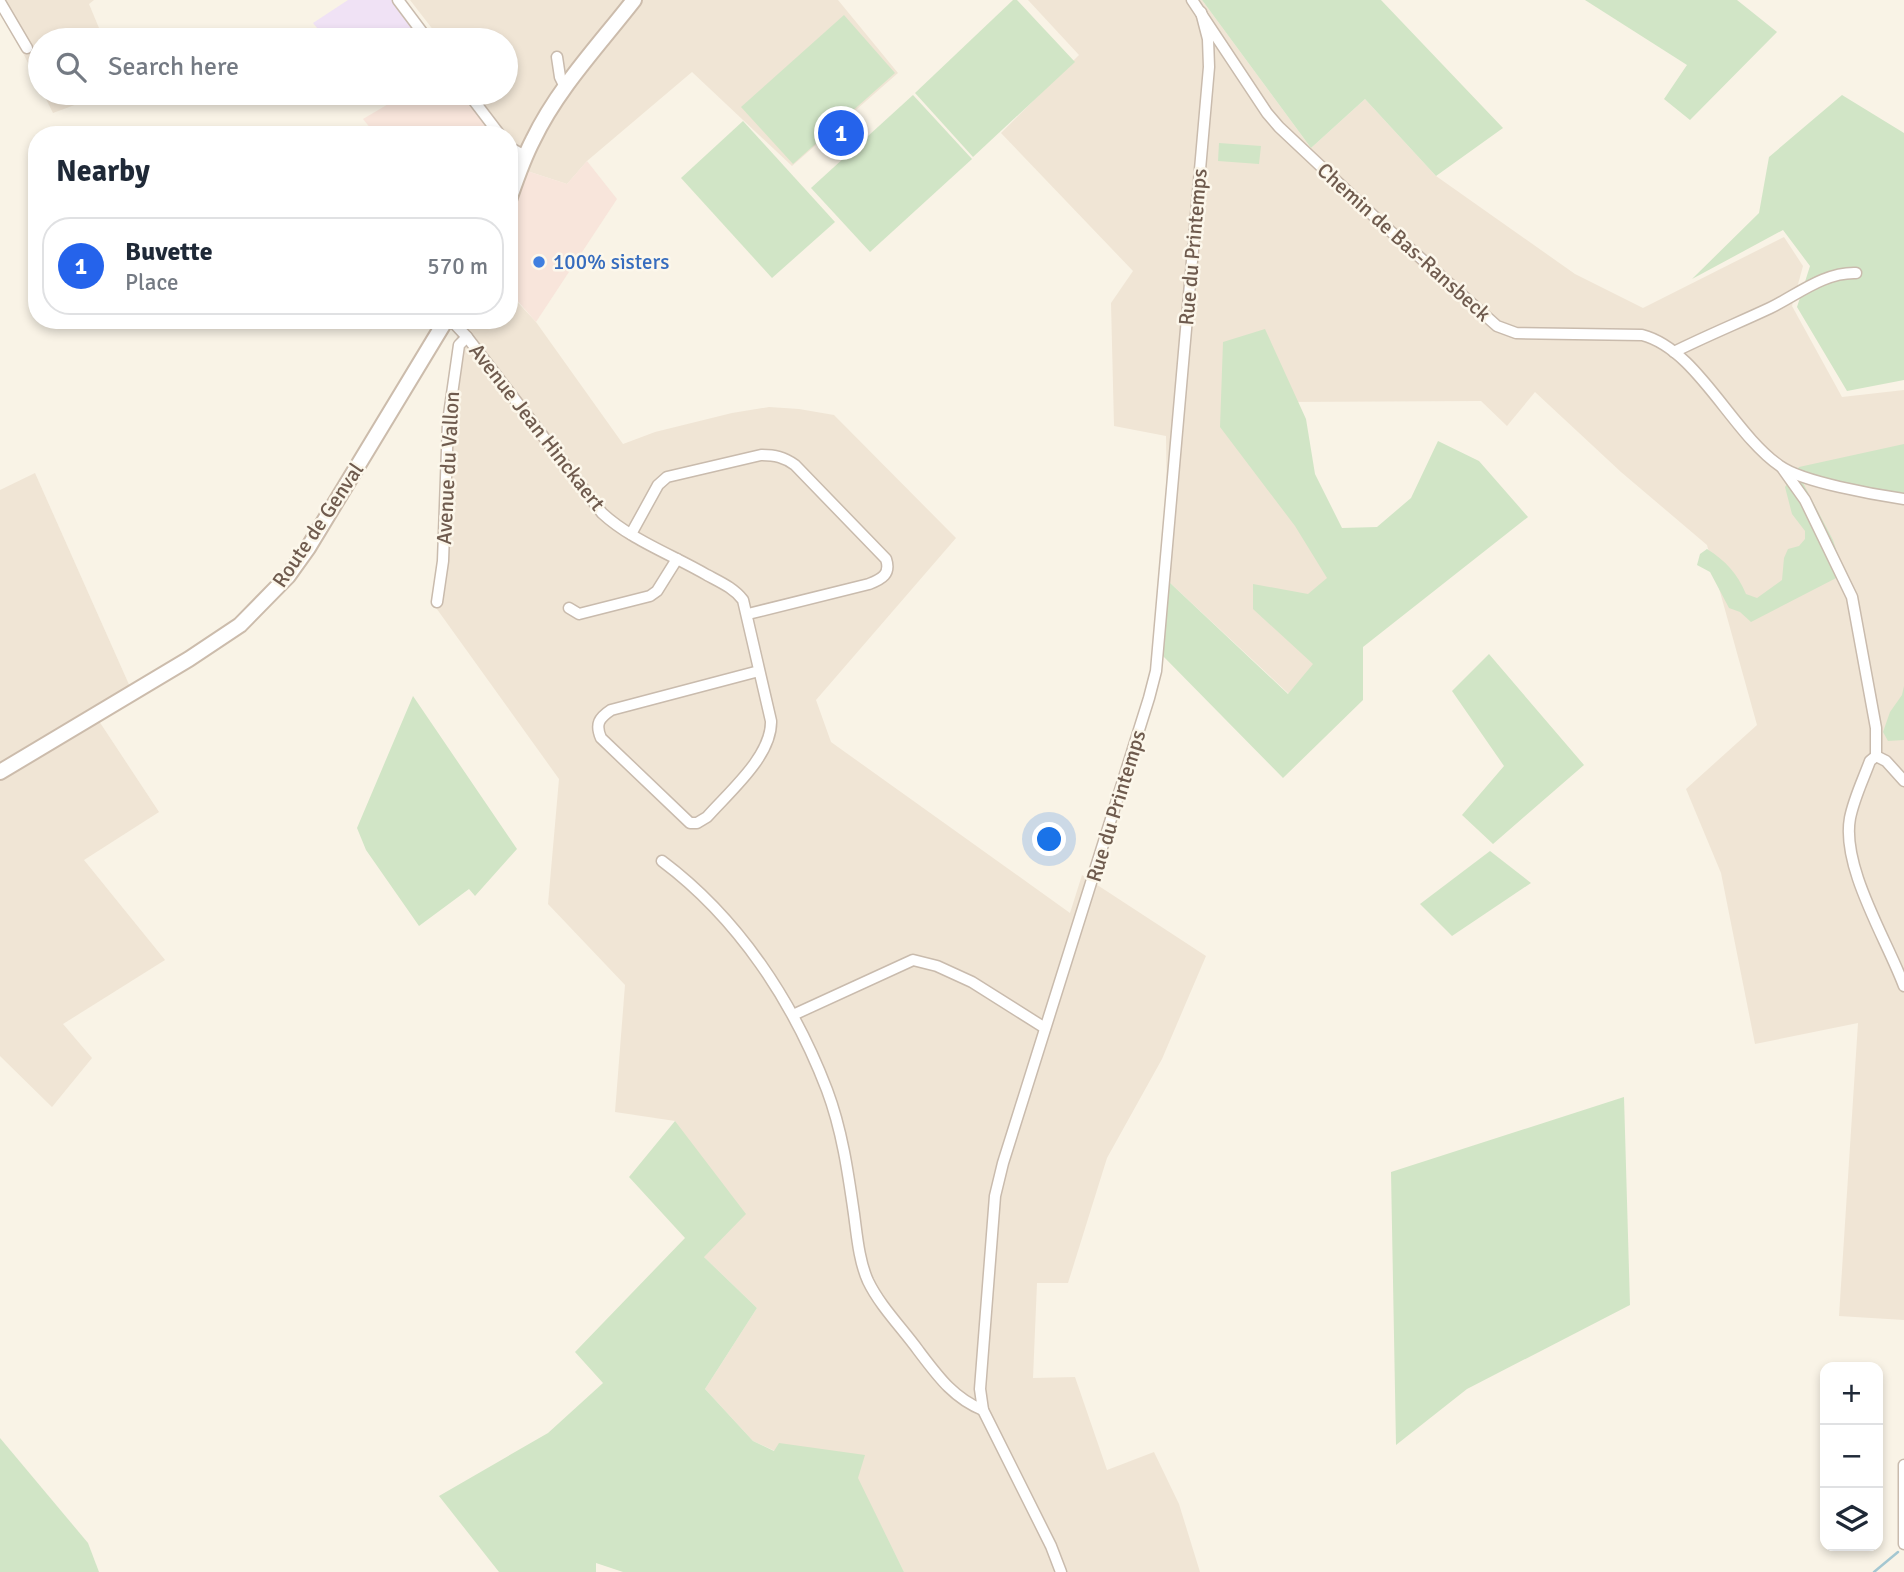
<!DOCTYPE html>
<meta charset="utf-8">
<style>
:root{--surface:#fff;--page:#f6f6f7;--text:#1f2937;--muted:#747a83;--line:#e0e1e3;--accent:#2563eb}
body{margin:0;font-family:Signika,sans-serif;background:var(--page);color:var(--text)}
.controls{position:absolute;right:21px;bottom:21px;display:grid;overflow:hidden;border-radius:14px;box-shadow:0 4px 10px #0003}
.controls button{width:63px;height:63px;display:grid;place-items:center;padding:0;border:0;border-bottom:2px solid var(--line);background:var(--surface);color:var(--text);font:35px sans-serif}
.you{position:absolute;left:1050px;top:840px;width:24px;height:24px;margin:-18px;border:5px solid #fff;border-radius:50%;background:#1a73e8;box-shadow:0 0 0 10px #1a73e833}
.badge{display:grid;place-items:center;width:46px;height:46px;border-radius:50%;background:var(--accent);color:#fff;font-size:23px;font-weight:700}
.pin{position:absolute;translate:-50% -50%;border:4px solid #fff;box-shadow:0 2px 7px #0006}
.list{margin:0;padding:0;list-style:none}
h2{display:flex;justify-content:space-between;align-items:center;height:91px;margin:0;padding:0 28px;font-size:30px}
h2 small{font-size:23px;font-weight:400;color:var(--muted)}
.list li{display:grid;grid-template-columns:46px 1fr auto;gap:21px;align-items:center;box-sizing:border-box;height:98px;margin:0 14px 14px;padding:0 14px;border:2px solid var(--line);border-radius:28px}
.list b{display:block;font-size:26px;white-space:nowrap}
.list p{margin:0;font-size:23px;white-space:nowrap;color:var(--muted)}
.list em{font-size:23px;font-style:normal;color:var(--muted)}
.icon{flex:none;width:38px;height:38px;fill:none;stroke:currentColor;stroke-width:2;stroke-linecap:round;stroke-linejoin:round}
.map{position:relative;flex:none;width:1904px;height:1572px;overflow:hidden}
.search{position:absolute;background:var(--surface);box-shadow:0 4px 10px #0003;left:28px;top:28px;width:490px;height:77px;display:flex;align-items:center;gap:18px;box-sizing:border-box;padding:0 24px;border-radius:38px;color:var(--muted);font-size:26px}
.panel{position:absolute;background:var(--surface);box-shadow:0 4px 10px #0003;left:28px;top:126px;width:490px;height:203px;border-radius:28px}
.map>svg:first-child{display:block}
.residential{fill:#f0e5d5}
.commercial{fill:#f8e5db}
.education{fill:#f0e2f5}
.green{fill:#d1e5c6}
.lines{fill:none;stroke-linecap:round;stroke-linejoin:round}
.stream{stroke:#a4c7d1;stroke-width:2.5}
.street-casing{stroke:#c9bbad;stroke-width:13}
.secondary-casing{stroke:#ccbcac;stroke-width:18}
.street{stroke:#fff;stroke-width:10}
.secondary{stroke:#fff;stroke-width:14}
.shop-dot{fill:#3f7fe0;stroke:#fcf7eb;stroke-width:2.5}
.labels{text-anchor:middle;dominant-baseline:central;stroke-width:5;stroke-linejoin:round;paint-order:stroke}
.street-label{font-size:21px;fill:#6f5b4e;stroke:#fcf7eb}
.shop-label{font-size:21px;fill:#366cbe;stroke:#fcf7eb;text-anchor:start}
</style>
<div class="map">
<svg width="1904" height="1572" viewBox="0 0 1904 1572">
<rect width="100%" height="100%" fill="#f9f3e6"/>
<!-- residential -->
<g class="residential">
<path d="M 0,0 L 94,0 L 89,4 L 104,40 L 40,40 L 40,87 L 0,7 Z"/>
<path d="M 410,0 L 838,0 L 898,73 L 792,166 L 692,72 L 587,161 L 567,184 L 527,171 L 509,144 L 509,135 L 503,135 L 476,93 L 506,93 L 506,40 L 441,40 Z"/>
<path d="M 1028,0 L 1202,0 L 1311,148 L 1365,99 L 1436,176 L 1575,274 L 1643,308 L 1784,237 L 1803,266 L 1792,306 L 1842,397 L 1904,390 L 1904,1320 L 1839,1316 L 1858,1023 L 1755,1044 L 1721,873 L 1686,789 L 1757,725 L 1707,545 L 1621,472 L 1535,392 L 1507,426 L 1481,401 L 1284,402 L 1356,631 L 1289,694 L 1168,581 L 1166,436 L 1114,426 L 1111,303 L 1133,271 L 1001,133 L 1079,55 Z"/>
<path d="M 43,93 L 107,93 L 53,113 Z"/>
<path d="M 509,293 L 536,322 L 623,444 L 655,432 L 732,413 L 769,407 L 799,409 L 834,415 L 956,538 L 816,700 L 831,742 L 1070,913 L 1082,875 L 1206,956 L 1162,1059 L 1107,1158 L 1068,1283 L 1037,1283 L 1033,1378 L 1075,1377 L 1107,1470 L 1154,1452 L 1179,1504 L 1200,1572 L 904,1572 L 857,1478 L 775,1451 L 753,1441 L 705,1389 L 757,1308 L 704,1257 L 675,1121 L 615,1112 L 625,985 L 548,904 L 559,779 L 434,605 L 442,535 L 458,320 L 509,320 Z"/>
<path d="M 35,473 L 131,689 L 93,712 L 159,812 L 84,860 L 165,960 L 63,1024 L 92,1058 L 52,1107 L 0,1056 L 0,490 Z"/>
</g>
<!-- commercial -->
<g class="commercial">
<path d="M 407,93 L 458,93 L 495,135 L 376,135 L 363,119 Z"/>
<path d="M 509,151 L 527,171 L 567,184 L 587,161 L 617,199 L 536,322 L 509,291 Z"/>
</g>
<!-- education -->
<path class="education" d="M 348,0 L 400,0 L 419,28 L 400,40 L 327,40 L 313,23 Z"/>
<!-- green -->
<g class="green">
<path d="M 1013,0 L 1017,0 L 1075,62 L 973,157 L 915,93 Z"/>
<path d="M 1202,0 L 1381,0 L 1503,128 L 1436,176 L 1365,99 L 1311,148 Z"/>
<path d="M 1585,0 L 1737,0 L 1777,32 L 1690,120 L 1664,99 L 1687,65 Z"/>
<path d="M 844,15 L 895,73 L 793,164 L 741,107 Z"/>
<path d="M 913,95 L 972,159 L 870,252 L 811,188 Z"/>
<path d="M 1842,95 L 1904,133 L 1904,380 L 1847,391 L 1797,307 L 1810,266 L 1783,230 L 1692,279 L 1759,213 L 1769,157 Z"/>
<path d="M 743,121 L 835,222 L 772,278 L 681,178 Z"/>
<path d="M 1219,143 L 1261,146 L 1259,164 L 1218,161 Z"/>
<path d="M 1265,329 L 1306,419 L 1315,474 L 1342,528 L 1377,527 L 1411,498 L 1438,441 L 1479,461 L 1528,517 L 1363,647 L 1363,700 L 1283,778 L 1162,655 L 1168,581 L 1288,694 L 1313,664 L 1253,609 L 1253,584 L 1308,594 L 1327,578 L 1295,526 L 1220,427 L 1223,342 Z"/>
<path d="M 1904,444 L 1904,495 L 1880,492 L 1811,474 L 1802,481 L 1833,540 L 1844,574 L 1751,622 L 1740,612 L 1729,608 L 1710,572 L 1697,565 L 1700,554 L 1707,549 C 1726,561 1737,573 1746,594 L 1757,598 L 1782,580 L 1784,558 L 1788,549 L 1799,546 L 1805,539 L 1805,531 L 1792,514 L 1785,487 L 1799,467 Z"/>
<path d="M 1489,654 L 1584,765 L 1493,844 L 1462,815 L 1504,766 L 1452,691 Z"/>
<path d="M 1904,686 L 1904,740 L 1888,741 L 1883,732 L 1890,712 L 1902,695 Z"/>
<path d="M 413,696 L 517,849 L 475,896 L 469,889 L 419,926 L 366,850 L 357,828 Z"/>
<path d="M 1490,851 L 1531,883 L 1452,936 L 1420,904 Z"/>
<path d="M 1624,1097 L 1630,1305 L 1467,1389 L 1396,1445 L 1391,1172 Z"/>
<path d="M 675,1121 L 746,1214 L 704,1257 L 757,1308 L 705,1389 L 753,1441 L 774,1451 L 779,1443 L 865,1455 L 858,1478 L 904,1572 L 623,1572 L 596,1563 L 596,1572 L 499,1572 L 439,1496 L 548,1433 L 603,1383 L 575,1352 L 685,1238 L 629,1177 Z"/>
<path d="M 0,1438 L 88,1543 L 99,1572 L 0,1572 Z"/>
</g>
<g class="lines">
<!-- stream -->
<path class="stream" d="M 1874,1572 L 1898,1552"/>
<defs>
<g id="street">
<path d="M 398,0 L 428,40"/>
<path d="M 1192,0 L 1267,113 L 1279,127 L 1379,221 L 1497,326 L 1516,333 L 1642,335 C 1697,349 1732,433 1780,466 C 1802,482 1876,495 1904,499"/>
<path d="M 0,2 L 27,48"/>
<path d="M 557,57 L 560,77 L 565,87"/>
<path d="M 468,93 L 500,135"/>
<path d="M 509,147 L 525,156"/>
<path d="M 451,320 L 467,337 L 602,513 C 631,540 673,555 707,575 C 720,582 734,588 743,600 L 771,721 C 772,756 729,792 707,817 L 697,823 L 690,823 L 601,738 C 595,724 599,718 611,710 L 759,671"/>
<path d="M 1674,352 C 1706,336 1738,323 1770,308 C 1797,295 1824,272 1856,273"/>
<path d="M 1783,469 L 1805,500 L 1852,597 L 1876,728 L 1876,756"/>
<path d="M 631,534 L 658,485 L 667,477 L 761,455 C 775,455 784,457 795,465 L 886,559 C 891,574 882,579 869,584 L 748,614"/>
<path d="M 437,602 L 443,561 L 448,422 L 459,345 L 467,337"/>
<path d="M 569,608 L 579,614 L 650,596 L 657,591 L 677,559"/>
<path d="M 1876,756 L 1870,761 C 1863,780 1854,798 1850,818 C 1841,867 1887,940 1904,986"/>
<path d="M 1876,756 L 1886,761 L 1904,781"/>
<path d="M 662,861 C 738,918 793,1001 827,1090 C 842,1130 848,1172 854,1214 C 857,1236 859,1261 868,1281 C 880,1306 902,1328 918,1350 C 937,1375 953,1398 983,1410"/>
<path d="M 793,1015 L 913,960 L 937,966 L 972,982 L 1045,1028"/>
<path d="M 1904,1465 L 1904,1544"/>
<path d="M 1061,1572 L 1051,1546 L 983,1410 L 980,1389 L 995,1196 L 1003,1163 L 1149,698 L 1156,671 L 1209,67 L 1208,39 L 1201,12"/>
</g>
<g id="secondary">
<path d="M 509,200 C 516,180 523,159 533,140 C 558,88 599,45 634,0"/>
<path d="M 0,772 L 189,659 L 240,625 L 288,576 L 308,548 L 446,320"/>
</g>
</defs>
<!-- street casing -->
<use href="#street" class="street-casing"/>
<!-- secondary casing -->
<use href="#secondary" class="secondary-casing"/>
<!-- street -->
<use href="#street" class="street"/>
<!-- secondary -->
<use href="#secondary" class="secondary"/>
</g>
<!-- markers -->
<circle class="shop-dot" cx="539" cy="262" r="7"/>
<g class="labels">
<!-- street labels -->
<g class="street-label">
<text transform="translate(1404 242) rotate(42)">Chemin de Bas-Ransbeck</text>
<text transform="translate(1193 247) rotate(-85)">Rue du Printemps</text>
<text transform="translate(537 427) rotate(52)">Avenue Jean Hinckaert</text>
<text transform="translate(448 468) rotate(-87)">Avenue du Vallon</text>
<text transform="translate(318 525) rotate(-56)">Route de Genval</text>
<text transform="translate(1116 806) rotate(-73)">Rue du Printemps</text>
</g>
<!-- shop labels -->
<g class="shop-label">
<text x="553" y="262">100% sisters</text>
</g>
</g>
</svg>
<div class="controls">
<button>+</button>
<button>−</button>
<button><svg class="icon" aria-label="layers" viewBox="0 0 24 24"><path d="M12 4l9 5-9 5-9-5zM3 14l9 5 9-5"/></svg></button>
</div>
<div class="you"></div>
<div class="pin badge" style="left:841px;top:133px">1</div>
<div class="search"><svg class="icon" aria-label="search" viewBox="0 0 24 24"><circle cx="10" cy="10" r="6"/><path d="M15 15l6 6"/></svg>Search here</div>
<section class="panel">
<h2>Nearby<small></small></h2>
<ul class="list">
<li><span class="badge">1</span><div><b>Buvette</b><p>Place</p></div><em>570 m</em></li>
</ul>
</section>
</div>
